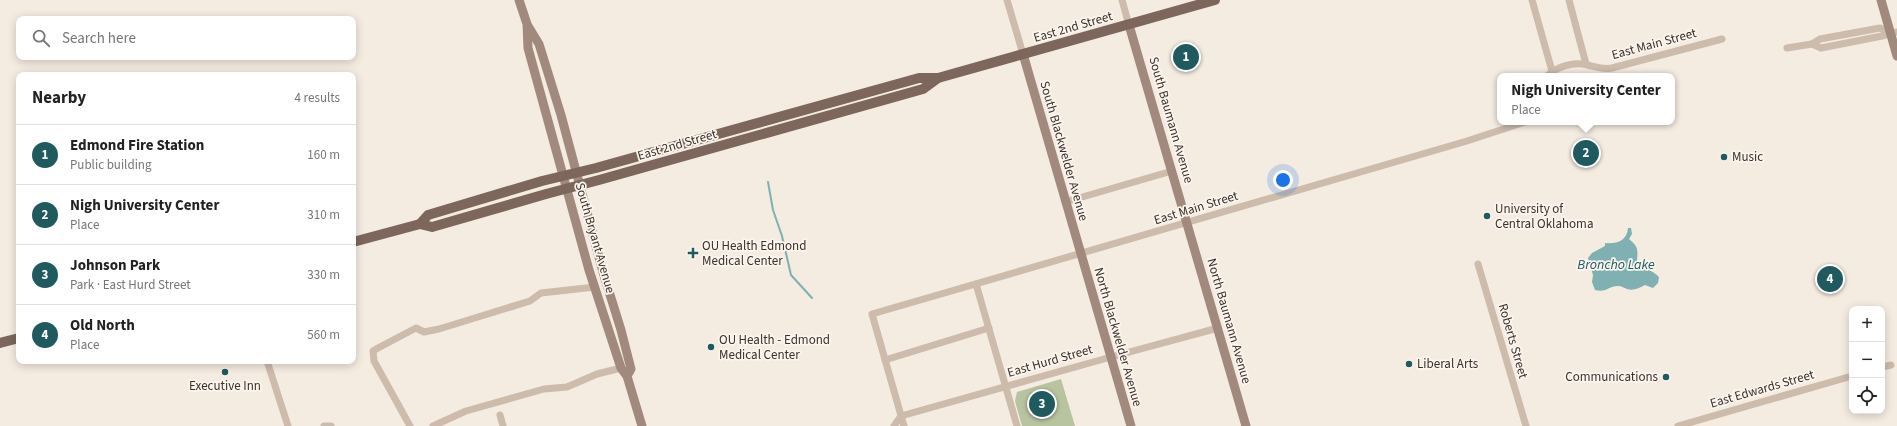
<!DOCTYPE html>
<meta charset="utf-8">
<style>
:root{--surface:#fff;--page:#f2f2f2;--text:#222;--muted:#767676;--line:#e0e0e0;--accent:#1f5a5e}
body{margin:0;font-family:"Source Sans 3",sans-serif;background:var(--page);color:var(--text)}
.controls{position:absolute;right:12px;bottom:12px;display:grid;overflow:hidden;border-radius:8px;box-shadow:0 2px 10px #0003}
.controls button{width:36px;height:36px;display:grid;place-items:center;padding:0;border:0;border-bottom:1px solid var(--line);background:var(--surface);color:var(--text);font:20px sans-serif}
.you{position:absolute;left:1283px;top:180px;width:14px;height:14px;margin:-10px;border:3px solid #fff;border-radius:50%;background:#1a73e8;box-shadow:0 0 0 6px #1a73e833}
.badge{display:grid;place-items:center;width:26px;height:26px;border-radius:50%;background:var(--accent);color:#fff;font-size:13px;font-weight:700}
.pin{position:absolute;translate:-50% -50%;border:2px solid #fff;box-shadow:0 1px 4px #0006}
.popup{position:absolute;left:1497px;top:73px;width:178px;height:52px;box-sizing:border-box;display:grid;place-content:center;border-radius:8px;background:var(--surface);filter:drop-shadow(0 1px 3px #0005);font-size:13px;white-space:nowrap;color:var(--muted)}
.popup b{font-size:15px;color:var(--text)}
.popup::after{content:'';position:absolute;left:50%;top:100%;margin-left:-8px;border:8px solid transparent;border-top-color:var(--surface)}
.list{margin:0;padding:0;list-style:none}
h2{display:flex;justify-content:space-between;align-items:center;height:52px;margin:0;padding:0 16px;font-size:17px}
h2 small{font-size:13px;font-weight:400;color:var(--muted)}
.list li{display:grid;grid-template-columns:26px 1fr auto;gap:12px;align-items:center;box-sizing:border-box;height:60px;padding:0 16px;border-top:1px solid var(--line)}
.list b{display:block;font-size:15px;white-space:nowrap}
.list p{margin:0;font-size:13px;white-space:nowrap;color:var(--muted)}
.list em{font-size:13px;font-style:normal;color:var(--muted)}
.icon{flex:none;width:22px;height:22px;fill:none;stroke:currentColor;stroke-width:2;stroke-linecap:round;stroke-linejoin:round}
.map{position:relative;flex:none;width:1897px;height:426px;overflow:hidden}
.search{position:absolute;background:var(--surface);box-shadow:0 2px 10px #0003;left:16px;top:16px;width:340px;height:44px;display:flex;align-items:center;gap:10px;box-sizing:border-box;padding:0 14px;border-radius:8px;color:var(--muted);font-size:15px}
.panel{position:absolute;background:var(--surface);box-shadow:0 2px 10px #0003;left:16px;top:72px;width:340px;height:292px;border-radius:8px}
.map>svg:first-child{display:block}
.green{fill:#b8c4a0}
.water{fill:#7fb0b2}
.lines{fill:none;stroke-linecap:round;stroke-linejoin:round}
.stream{stroke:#7fb0b2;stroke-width:2}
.street{stroke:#cdbbac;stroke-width:7}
.secondary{stroke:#a18a7d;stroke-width:9}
.primary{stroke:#7d675c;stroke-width:10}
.poi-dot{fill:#1f5a5e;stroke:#fbf5ee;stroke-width:1.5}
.labels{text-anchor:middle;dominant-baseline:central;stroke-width:3.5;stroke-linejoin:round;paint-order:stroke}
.street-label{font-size:13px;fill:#3b302b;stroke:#fbf5ee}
.poi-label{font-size:13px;fill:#3b302b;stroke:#fbf5ee;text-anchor:start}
.water-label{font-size:14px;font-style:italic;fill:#1f5a5e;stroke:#fbf5ee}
</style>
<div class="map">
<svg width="1897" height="426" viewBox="0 0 1897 426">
<rect width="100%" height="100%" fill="#f4ebe1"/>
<!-- green -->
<path class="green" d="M 1061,379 L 1075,426 L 1022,426 L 1015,401 L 1017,392 Z"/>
<!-- water -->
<path class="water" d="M 1628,228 L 1631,228 L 1632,234 L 1629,239 C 1638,246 1638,250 1637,260 C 1643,268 1652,270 1659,277 L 1658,283 L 1653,288 L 1645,285 C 1639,288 1634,291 1627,289 C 1624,288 1622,286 1618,286 C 1608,286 1607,293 1595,290 L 1592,282 L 1593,275 L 1588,258 L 1592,253 L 1605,246 L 1605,243 C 1617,244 1627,241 1628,228 Z"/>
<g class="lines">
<!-- stream -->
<path class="stream" d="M 768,182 L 773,210 L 782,236 L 791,275 L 812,298"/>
<!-- street -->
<g class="street">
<path d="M 1007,0 L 1023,54"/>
<path d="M 1122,0 L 1129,25"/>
<path d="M 1532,0 L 1552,71"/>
<path d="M 1569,0 L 1586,64"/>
<path d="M 1812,44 L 1821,48 L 1882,36 L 1897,32"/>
<path d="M 1787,48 L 1812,44 L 1820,39 L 1880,28 L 1890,33"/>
<path d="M 1547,76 C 1556,67 1574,61 1587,65 C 1597,67 1602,70 1612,68 L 1722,39"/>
<path d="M 1065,202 L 1172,171"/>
<path d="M 1478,264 L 1526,426"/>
<path d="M 976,284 L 1017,426"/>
<path d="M 885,360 L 989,328"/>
<path d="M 267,361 L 288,426"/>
<path d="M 1882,367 L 1891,365"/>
<path d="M 500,415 L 503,426"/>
<path d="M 324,426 L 331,426"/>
<path d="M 410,426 L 374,361 L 373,351 L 378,348 L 416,328 L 424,332 L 439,329 L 530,301 L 541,293 L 595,287"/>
<path d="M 433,426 L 466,411 L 544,389 L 567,387 L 597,374 L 621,368"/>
<path d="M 894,426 L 901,416 L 1111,357 L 1218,328"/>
<path d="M 904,426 L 872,314 L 1467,141 L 1525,122"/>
<path d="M 1678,426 L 1852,376"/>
</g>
<!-- secondary -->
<g class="secondary">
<path d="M 519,0 L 527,24 L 528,48 L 589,270 L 621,368 L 627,376 L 642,426"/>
<path d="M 1881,0 L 1897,56"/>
<path d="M 1129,25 L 1246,426"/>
<path d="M 528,26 L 539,44 L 561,115 L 603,272 L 621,330 L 631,369 L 627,376"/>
<path d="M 1023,54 L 1131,426"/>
</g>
<!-- primary -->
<g class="primary">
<path d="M 420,224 L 428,215 L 542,181 L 596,168 L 919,78 L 938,78 L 1215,0"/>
<path d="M 353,242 L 420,224 L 432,227 L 546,194 L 599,180 L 923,89 L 938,78"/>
<path d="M 0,343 L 19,338"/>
</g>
</g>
<!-- markers -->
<g class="poi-dot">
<circle cx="1724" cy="157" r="4"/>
<circle cx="1487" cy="216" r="4"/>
<path d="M691 247h4v4h4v4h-4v4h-4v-4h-4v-4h4z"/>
<circle cx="711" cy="347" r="4"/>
<circle cx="1409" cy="364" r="4"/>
<circle cx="225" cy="372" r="4"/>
<circle cx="1666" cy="377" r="4"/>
</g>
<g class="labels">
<!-- street labels -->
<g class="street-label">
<text transform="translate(1073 27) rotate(-16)">East 2nd Street</text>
<text transform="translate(1654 44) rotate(-15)">East Main Street</text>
<text transform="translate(1171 120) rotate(74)">South Baumann Avenue</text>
<text transform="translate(677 145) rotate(-16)">East 2nd Street</text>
<text transform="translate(1064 151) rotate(74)">South Blackwelder Avenue</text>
<text transform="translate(1196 208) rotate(-17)">East Main Street</text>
<text transform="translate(595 238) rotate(74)">South Bryant Avenue</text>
<text transform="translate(1229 321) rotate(74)">North Baumann Avenue</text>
<text transform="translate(1118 337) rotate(74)">North Blackwelder Avenue</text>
<text transform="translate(1513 341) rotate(74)">Roberts Street</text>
<text transform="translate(1050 361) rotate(-16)">East Hurd Street</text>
<text transform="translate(1762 389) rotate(-16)">East Edwards Street</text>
</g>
<!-- poi labels -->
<g class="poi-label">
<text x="1732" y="157">Music</text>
<text x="1495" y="209">University of<tspan x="1495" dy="15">Central Oklahoma</tspan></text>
<text x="702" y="246">OU Health Edmond<tspan x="702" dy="15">Medical Center</tspan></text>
<text x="719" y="340">OU Health - Edmond<tspan x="719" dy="15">Medical Center</tspan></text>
<text x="1417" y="364">Liberal Arts</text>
<text x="1658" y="377" text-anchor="end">Communications</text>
<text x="225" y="386" text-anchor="middle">Executive Inn</text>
</g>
<!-- water labels -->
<g class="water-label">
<text x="1616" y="265">Broncho Lake</text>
</g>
</g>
</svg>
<div class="controls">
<button>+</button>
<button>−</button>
<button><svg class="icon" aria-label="locate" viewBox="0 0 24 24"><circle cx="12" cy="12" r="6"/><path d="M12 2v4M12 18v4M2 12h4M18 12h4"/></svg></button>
</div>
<div class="you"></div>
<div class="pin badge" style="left:1186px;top:57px">1</div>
<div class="pin badge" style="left:1586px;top:153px">2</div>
<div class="popup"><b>Nigh University Center</b>Place</div>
<div class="pin badge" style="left:1042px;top:404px">3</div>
<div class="pin badge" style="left:1830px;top:279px">4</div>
<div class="search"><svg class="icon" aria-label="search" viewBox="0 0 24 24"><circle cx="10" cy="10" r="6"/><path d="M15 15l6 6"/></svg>Search here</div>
<section class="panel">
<h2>Nearby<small>4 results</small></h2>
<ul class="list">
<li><span class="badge">1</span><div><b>Edmond Fire Station</b><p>Public building</p></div><em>160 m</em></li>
<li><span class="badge">2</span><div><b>Nigh University Center</b><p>Place</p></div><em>310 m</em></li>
<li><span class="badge">3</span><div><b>Johnson Park</b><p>Park · East Hurd Street</p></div><em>330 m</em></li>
<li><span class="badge">4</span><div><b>Old North</b><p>Place</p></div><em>560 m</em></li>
</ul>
</section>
</div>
